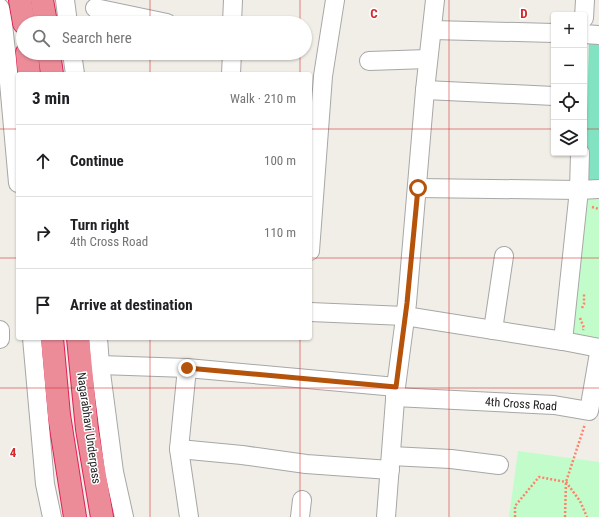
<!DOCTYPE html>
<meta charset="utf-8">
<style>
:root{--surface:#fff;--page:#f6f6f6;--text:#202124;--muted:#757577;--line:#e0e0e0}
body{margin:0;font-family:"Roboto Condensed",sans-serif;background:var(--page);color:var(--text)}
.controls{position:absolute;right:12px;top:12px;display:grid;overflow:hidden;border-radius:4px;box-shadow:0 1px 3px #0004}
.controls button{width:36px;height:36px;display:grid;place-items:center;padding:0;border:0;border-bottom:1px solid var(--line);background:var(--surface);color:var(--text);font:20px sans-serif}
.stop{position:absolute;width:12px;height:12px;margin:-9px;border:3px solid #b45309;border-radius:50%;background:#fff}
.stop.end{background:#b45309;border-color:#fff;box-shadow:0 1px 4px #0008}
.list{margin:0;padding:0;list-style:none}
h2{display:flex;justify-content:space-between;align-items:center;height:52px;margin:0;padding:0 16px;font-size:17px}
h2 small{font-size:13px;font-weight:400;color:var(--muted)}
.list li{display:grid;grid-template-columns:26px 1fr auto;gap:12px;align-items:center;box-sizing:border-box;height:72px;padding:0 16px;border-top:1px solid var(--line)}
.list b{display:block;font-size:15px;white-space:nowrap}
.list p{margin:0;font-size:13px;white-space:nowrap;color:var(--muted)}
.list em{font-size:13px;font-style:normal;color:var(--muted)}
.icon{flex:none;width:22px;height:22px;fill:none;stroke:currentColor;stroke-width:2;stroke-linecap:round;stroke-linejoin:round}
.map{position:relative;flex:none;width:599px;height:517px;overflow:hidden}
.search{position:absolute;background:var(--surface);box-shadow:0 1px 3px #0004;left:16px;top:16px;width:296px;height:44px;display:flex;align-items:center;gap:10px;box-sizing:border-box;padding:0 14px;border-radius:22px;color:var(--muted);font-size:15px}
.panel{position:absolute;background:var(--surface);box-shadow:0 1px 3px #0004;left:16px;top:72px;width:296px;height:268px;border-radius:4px}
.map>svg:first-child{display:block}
.park{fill:#c3fccb}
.pitch{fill:#82e3c3}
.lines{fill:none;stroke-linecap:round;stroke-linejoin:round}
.minor-casing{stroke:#a7a7a7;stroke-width:20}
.highway-casing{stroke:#e22057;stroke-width:24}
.path{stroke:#ff826a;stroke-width:2.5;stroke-dasharray:2 2;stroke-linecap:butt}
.minor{stroke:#fff;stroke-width:18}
.highway{stroke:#eb8c98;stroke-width:22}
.route{stroke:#b45309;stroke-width:5}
.grid{fill:none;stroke:#d62828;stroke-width:1;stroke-opacity:0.55}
.labels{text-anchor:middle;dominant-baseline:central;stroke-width:3;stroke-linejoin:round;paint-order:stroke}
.street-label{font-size:12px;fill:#202020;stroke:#fff}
.grid-label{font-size:13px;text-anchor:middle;font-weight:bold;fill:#d62828;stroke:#fff;stroke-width:3;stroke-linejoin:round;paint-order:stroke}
</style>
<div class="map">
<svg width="599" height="517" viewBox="0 0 599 517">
<rect width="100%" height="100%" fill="#f1eee7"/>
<!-- park -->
<g class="park">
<path d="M 582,197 L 599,197 L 599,338 L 568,334 Z"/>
<path d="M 518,451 L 599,462 L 599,517 L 509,517 Z"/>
</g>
<!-- pitch -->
<path class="pitch" d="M 589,41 L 599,41 L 599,183 L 585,183 Z"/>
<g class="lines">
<defs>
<g id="minor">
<path d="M 65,0 L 68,23"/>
<path d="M 0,8 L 3,25 L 7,60 L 18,183"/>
<path d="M 95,8 L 167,23"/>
<path d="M 584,18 L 585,0"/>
<path d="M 232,23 L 233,0"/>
<path d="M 432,30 L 554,33"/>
<path d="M 584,34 L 599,35"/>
<path d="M 72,53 L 75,74"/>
<path d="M 369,61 L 428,59"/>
<path d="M 231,74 L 232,53"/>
<path d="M 425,90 L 554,96"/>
<path d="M 418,188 L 579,190 L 599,189"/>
<path d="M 310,251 L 323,76 L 335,0"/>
<path d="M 310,312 L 405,316 L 563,341 L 599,348"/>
<path d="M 0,330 L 0,339"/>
<path d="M 493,330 L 504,256"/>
<path d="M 32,338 L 45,484 L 52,517"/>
<path d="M 98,338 L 100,365 L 114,472 L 124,517"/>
<path d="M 563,341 L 579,190 L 580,153"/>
<path d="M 100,365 L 187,368 L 396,387"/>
<path d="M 187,368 L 179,449 L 189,517"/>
<path d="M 395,397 L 554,405 L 589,411 L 599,353"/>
<path d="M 179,449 L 242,455 L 306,464 L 390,470"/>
<path d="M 391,456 L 451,459 L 499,465"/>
<path d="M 300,517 L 302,500"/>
<path d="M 386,517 L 396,387 L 407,303 L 425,90 L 435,0"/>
</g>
<g id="highway">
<path d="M 20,0 L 24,23"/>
<path d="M 42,0 L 46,23"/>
<path d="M 27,53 L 29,74"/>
<path d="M 49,53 L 52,74"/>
<path d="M 52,338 L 59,415 L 75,517"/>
<path d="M 78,338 L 87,429 L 102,517"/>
</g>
</defs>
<!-- minor casing -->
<use href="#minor" class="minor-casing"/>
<!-- highway casing -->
<use href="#highway" class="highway-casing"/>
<!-- path -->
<g class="path">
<path d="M 592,207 L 599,209"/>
<path d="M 582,308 L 584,304 L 584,294"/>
<path d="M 580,318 L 584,328 L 583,330"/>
<path d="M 515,517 L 515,506 L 539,477 L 566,482 L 580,501 L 587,517"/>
<path d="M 565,517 L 566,482 L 585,424"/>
</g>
<!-- minor -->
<use href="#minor" class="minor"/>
<!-- highway -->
<use href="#highway" class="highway"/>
</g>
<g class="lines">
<!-- route -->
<path class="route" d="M 187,368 L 396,387 L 407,303 L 418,188"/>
</g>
<!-- grid -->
<path class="grid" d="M 150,0 L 150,23M 300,0 L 300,23M 449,0 L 449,517M 150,53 L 150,74M 300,53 L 300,74M 0,129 L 18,129M 310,129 L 554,129M 584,129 L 599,129M 0,258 L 18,258M 310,258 L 599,258M 150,338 L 150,517M 300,338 L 300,517M 0,388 L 599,388"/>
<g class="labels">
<!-- street labels -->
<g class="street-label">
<text transform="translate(521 404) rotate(4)">4th Cross Road</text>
<text transform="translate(89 428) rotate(82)">Nagarabhavi Underpass</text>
</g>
</g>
<g class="grid-label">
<text x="374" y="18">C</text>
<text x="524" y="18">D</text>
<text x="13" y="457">4</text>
</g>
</svg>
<div class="controls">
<button>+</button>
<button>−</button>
<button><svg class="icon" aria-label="locate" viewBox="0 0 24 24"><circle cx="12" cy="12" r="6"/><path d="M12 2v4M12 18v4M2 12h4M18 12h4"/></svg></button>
<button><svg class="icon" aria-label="layers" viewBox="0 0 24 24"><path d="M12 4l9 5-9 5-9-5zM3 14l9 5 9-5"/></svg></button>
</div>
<div class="stop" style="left:418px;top:188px"></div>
<div class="stop end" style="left:187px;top:368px"></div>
<div class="search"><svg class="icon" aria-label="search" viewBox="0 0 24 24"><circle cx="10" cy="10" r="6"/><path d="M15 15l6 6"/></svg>Search here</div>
<section class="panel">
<h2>3 min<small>Walk · 210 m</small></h2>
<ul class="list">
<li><svg class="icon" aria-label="ahead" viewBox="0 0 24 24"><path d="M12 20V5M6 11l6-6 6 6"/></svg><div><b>Continue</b></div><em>100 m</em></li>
<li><svg class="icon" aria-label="right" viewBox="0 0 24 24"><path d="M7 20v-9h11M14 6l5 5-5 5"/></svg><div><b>Turn right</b><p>4th Cross Road</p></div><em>110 m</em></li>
<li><svg class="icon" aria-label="arrive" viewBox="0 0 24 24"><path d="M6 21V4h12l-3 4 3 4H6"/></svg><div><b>Arrive at destination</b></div></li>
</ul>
</section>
</div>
